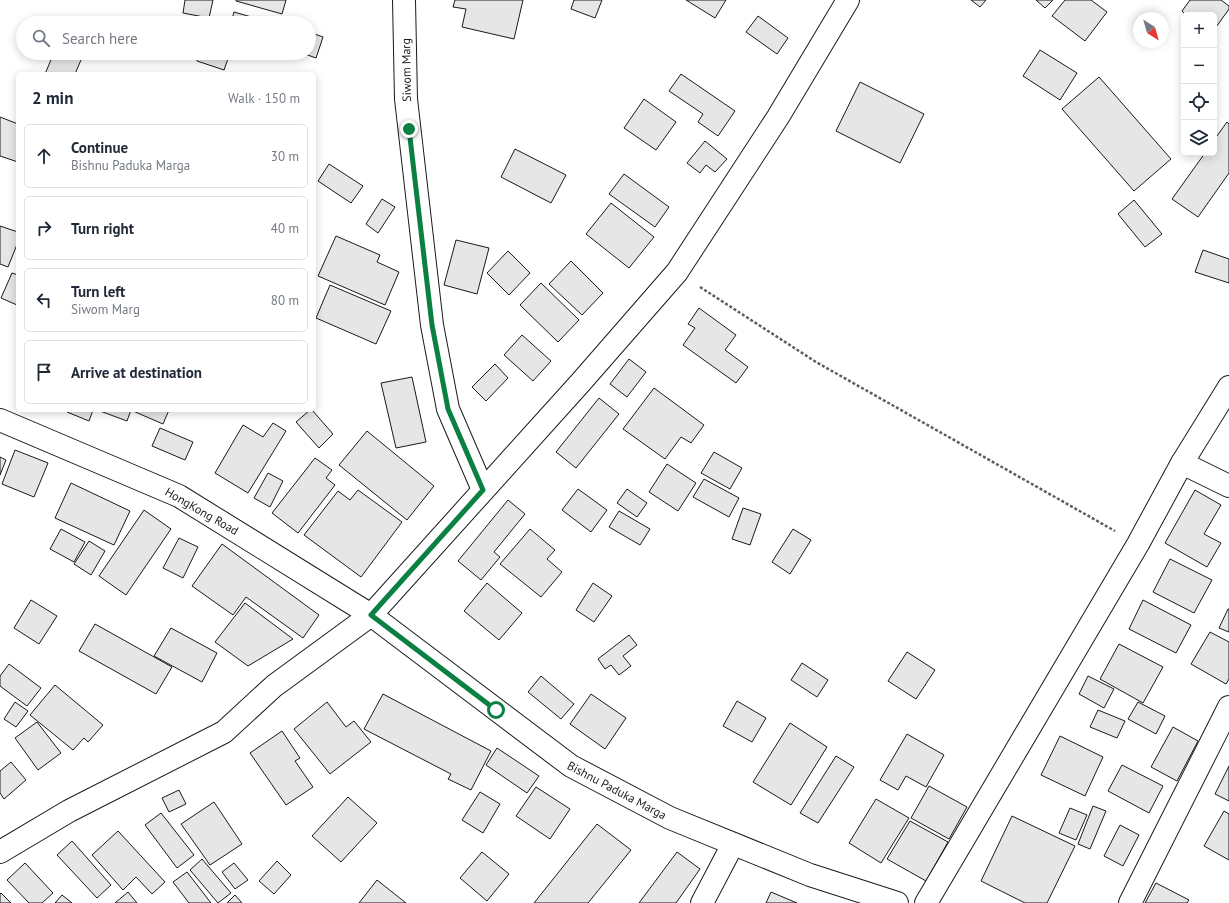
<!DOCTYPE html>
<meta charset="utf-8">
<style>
:root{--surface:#fff;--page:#f6f6f7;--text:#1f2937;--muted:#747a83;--line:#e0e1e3}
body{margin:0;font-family:"PT Sans",sans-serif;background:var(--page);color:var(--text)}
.controls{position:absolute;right:12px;top:12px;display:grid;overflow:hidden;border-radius:6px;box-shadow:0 2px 10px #0003}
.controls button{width:36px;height:36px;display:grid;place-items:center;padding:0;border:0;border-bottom:1px solid var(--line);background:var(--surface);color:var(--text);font:20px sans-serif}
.compass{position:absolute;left:1133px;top:12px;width:36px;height:36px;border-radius:50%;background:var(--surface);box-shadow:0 2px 10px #0003;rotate:143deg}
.stop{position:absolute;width:12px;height:12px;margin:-9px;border:3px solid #0b8043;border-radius:50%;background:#fff}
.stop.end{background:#0b8043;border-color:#fff;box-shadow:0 1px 4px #0008}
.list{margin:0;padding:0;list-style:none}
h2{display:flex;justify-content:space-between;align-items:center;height:52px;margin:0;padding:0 16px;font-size:17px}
h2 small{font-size:13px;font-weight:400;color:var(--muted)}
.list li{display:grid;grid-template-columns:26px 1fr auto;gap:12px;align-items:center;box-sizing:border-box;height:64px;margin:0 8px 8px;padding:0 8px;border:1px solid var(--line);border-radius:6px}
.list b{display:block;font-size:15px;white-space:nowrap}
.list p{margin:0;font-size:13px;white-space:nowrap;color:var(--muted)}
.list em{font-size:13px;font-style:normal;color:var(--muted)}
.icon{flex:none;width:22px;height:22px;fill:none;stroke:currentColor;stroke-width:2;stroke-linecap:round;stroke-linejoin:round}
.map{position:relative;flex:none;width:1229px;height:903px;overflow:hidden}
.search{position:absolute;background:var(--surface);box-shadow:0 2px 10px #0003;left:16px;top:16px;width:300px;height:44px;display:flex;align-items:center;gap:10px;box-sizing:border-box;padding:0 14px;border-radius:22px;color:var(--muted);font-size:15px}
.panel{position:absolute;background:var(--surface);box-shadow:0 2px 10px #0003;left:16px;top:72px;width:300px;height:340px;border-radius:6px}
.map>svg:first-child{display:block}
.building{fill:#e6e6e6;stroke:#1a1a1a}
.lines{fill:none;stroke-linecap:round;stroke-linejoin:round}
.street-casing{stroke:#1a1a1a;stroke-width:24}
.path{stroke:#5f5f5f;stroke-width:2.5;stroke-dasharray:3 2;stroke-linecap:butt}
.street{stroke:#fff;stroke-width:22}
.route{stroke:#0b8043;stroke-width:5}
.labels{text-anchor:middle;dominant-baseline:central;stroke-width:3;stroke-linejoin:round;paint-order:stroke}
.street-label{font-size:12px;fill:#1a1a1a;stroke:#fff}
</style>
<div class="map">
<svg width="1229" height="903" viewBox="0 0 1229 903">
<rect width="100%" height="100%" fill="#fff"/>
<!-- building -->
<g class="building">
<path d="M 185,0 L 213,0 L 209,18 L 183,13 Z"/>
<path d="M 236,0 L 286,0 L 282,14 L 236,1 Z"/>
<path d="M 455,0 L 523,0 L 514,39 L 462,27 L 466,9 L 453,7 Z"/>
<path d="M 574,0 L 602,0 L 595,18 L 571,9 Z"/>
<path d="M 686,0 L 726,0 L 715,18 Z"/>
<path d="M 971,0 L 986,0 L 980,7 Z"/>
<path d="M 1036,0 L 1053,0 L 1045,8 Z"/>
<path d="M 1065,0 L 1091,0 L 1107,12 L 1085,41 L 1052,16 Z"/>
<path d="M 1190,0 L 1221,0 L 1229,6 L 1229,9 L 1214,30 L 1214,15 L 1186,15 L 1182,11 Z"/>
<path d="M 234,12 L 255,18 L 254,23 L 231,23 Z"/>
<path d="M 758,16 L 788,38 L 777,54 L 746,32 Z"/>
<path d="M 309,32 L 323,37 L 316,58 L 302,53 L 309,53 Z"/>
<path d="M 1040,50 L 1077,73 L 1060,100 L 1023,76 Z"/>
<path d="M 47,53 L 84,53 L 75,74 L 45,74 L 53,55 Z"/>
<path d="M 199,53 L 230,53 L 224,70 L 197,61 Z"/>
<path d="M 681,74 L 735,111 L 718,136 L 698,122 L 703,114 L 669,91 Z"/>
<path d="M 1099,77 L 1171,159 L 1134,191 L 1062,109 Z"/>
<path d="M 860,82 L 924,114 L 900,163 L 836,131 Z"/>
<path d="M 644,99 L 676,122 L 656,150 L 624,128 Z"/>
<path d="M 0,117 L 18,124 L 18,162 L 0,156 Z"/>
<path d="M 1227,122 L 1229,124 L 1229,173 L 1198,217 L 1172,199 L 1205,153 L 1214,153 L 1214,140 Z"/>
<path d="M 705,141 L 727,159 L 715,172 L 706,165 L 700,173 L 687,163 Z"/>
<path d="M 515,149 L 566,175 L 551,203 L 501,177 Z"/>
<path d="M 329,164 L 363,186 L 351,203 L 318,181 Z"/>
<path d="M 624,174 L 669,207 L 655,227 L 609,194 Z"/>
<path d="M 382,199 L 395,207 L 378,233 L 366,224 Z"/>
<path d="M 1134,200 L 1162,234 L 1145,247 L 1118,214 Z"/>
<path d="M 611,203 L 654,237 L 629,268 L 586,234 Z"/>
<path d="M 0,226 L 18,232 L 18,242 L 8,267 L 0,264 Z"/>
<path d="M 336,236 L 380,255 L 377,262 L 399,272 L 385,305 L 318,276 Z"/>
<path d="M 456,240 L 489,248 L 477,294 L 444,285 Z"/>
<path d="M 1203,250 L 1229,259 L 1229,283 L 1195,272 Z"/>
<path d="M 508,251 L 530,273 L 509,295 L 487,273 Z"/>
<path d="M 571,261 L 603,293 L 582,315 L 549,284 Z"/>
<path d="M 12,273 L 18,275 L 17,305 L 1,298 Z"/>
<path d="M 541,283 L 579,320 L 558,342 L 520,305 Z"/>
<path d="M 330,285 L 391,311 L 376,344 L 316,318 Z"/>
<path d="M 699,308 L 736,335 L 725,350 L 748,367 L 736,383 L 683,345 L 695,328 L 688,324 Z"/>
<path d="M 522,335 L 551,361 L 533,381 L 504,355 Z"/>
<path d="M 629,359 L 646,372 L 627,397 L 610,384 Z"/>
<path d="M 495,364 L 508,378 L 486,401 L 472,387 Z"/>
<path d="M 412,377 L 426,442 L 396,448 L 381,383 Z"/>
<path d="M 654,388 L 704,425 L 691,443 L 681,437 L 665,459 L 623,429 Z"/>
<path d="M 599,398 L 619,414 L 576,468 L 556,452 Z"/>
<path d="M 68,410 L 93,410 L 89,421 L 67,412 Z"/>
<path d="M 101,410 L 131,410 L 127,421 L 100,411 Z"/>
<path d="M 134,410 L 169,410 L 163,424 L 133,411 Z"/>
<path d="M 310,410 L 312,410 L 333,434 L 319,448 L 296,422 Z"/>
<path d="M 273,423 L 286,431 L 248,493 L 215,473 L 243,425 L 263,437 Z"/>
<path d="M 160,428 L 193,442 L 185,460 L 152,446 Z"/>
<path d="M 367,431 L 434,486 L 407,520 L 339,465 Z"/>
<path d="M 15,450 L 48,463 L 34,497 L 2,484 Z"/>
<path d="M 714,452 L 742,468 L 730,489 L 701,473 Z"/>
<path d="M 0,457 L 6,460 L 0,475 Z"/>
<path d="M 315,458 L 332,470 L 326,478 L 335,485 L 298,533 L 272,513 Z"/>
<path d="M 667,464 L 696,483 L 678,511 L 649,492 Z"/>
<path d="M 268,473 L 283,481 L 270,507 L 254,498 Z"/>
<path d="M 704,479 L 739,498 L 729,517 L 693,497 Z"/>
<path d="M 71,483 L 130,511 L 114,545 L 55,518 Z"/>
<path d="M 578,489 L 607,510 L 591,532 L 562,510 Z"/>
<path d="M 627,489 L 647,503 L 637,517 L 617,503 Z"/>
<path d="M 358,490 L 402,522 L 361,577 L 304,535 L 338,491 L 350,500 Z"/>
<path d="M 1195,490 L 1221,505 L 1204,534 L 1221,543 L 1207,567 L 1165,543 Z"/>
<path d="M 508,500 L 525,514 L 494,552 L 500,557 L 481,580 L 458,561 Z"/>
<path d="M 743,508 L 761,514 L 750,545 L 732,539 Z"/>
<path d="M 144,510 L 171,529 L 126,595 L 99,576 Z"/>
<path d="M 619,511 L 650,529 L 640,545 L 609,527 Z"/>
<path d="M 61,529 L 85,542 L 74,562 L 50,549 Z"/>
<path d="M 530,529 L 555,550 L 547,559 L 562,572 L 541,597 L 500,564 Z"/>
<path d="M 793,529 L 811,540 L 790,574 L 772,562 Z"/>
<path d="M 179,538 L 198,547 L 183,578 L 163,568 Z"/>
<path d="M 89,541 L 105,551 L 91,575 L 74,564 Z"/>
<path d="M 222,544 L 319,615 L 303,638 L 246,597 L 233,615 L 192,586 Z"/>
<path d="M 1170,559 L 1212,580 L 1194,613 L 1153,592 Z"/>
<path d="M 487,583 L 522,613 L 499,640 L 464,611 Z"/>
<path d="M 593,583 L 612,596 L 594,622 L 576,610 Z"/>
<path d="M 31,600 L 57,616 L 39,644 L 14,628 Z"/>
<path d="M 1143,600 L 1191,625 L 1176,653 L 1129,629 Z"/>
<path d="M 245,603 L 293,639 L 248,666 L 215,642 Z"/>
<path d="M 1228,609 L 1229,609 L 1229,632 L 1219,628 Z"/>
<path d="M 95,624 L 172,667 L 156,694 L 79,651 Z"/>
<path d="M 171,628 L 217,653 L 202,682 L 154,656 Z"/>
<path d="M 1210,632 L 1229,642 L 1229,679 L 1226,684 L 1191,664 Z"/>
<path d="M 629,635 L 637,645 L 623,656 L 631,666 L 619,675 L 611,665 L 605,669 L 598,659 Z"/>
<path d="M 1119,644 L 1163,667 L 1143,703 L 1100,679 Z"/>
<path d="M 907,652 L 935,670 L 916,699 L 888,681 Z"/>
<path d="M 802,663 L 828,680 L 817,697 L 791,680 Z"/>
<path d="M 9,664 L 41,688 L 27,706 L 0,686 L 0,676 Z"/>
<path d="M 541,676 L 574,704 L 561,719 L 528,692 Z"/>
<path d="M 1088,676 L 1114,689 L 1104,708 L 1079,694 Z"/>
<path d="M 55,685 L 103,725 L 88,742 L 84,738 L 73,750 L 30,715 Z"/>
<path d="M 383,694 L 491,751 L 471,790 L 448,779 L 451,774 L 364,729 Z"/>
<path d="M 591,694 L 626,718 L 605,749 L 570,724 Z"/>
<path d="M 737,701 L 766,718 L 752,742 L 723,726 Z"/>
<path d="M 15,702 L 28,711 L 16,727 L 4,719 Z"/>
<path d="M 327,702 L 346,727 L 354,721 L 371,742 L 330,774 L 294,729 Z"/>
<path d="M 1138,702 L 1165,716 L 1156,734 L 1128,719 Z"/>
<path d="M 1098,710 L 1125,721 L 1117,738 L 1090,727 Z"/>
<path d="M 37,722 L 61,753 L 38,770 L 15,738 Z"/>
<path d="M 790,723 L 827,747 L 791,805 L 753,782 Z"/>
<path d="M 1173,727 L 1198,741 L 1177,781 L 1151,767 Z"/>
<path d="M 282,731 L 300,758 L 295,761 L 313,787 L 286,805 L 250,753 Z"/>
<path d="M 907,734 L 944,755 L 926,787 L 906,776 L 898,790 L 880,780 Z"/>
<path d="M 1060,736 L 1103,757 L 1085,796 L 1041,775 Z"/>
<path d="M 497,748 L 539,776 L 527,793 L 486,765 Z"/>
<path d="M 836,756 L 854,767 L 818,823 L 800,813 Z"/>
<path d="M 11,762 L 26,780 L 4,799 L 0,793 L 0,771 Z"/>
<path d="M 1122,765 L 1163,786 L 1149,813 L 1108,791 Z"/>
<path d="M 1229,766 L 1229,801 L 1215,794 Z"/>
<path d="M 929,786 L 967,807 L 949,839 L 911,818 Z"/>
<path d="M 536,787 L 570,809 L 550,839 L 516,816 Z"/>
<path d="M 179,790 L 186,804 L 169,812 L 162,798 Z"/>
<path d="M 480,792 L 500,804 L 483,833 L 462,820 Z"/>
<path d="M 348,797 L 377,823 L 341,862 L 312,836 Z"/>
<path d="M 876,799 L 909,818 L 881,863 L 849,843 Z"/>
<path d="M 214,802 L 242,844 L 210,865 L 181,824 Z"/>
<path d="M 1093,806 L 1106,811 L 1090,849 L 1078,844 Z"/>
<path d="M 1070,808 L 1087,815 L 1076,840 L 1059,833 Z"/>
<path d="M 1224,811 L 1229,814 L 1229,860 L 1204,846 Z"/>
<path d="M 161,813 L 194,855 L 177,868 L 145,825 Z"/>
<path d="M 1012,816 L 1075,846 L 1047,903 L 1025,903 L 981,881 Z"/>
<path d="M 910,821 L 948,842 L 926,881 L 887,859 Z"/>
<path d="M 597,824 L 631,850 L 588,903 L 534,903 Z"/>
<path d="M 1120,825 L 1139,835 L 1123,866 L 1104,856 Z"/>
<path d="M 118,831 L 165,882 L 152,894 L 136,877 L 123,890 L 92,855 Z"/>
<path d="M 72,841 L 111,885 L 97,898 L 57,855 Z"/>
<path d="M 482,852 L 509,874 L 487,901 L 460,878 Z"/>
<path d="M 677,852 L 700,869 L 676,903 L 639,903 Z"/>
<path d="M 202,859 L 231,893 L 218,903 L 190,870 Z"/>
<path d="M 277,861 L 291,875 L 274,894 L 259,881 Z"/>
<path d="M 25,863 L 53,893 L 42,903 L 29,903 L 7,880 Z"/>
<path d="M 234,863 L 248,880 L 235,889 L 222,872 Z"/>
<path d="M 187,872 L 211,903 L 189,903 L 173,882 Z"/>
<path d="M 377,880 L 406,903 L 359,903 Z"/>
<path d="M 1156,883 L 1189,900 L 1187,903 L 1145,903 Z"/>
<path d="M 128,892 L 137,903 L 115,903 Z"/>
<path d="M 771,892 L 797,903 L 766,903 Z"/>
<path d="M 1,893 L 11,903 L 0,903 L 0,894 Z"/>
<path d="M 62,895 L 72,903 L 55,903 Z"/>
<path d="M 235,895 L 242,903 L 227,903 Z"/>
</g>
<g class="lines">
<defs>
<g id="street">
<path d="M 404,0 L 406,99 L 432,325 L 448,409 L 483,490"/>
<path d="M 0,420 L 179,496 L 371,615 L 571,766 L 670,818 L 810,875 L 897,903"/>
<path d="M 1182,463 L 1229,486"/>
<path d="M 0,852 L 69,811 L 224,732 L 274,686 L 371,615 L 581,382 L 677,272 L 778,117 L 848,0"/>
<path d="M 702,903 L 733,844"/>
<path d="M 926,903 L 1138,544 L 1182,463 L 1229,387"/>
<path d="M 1130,903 L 1229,707"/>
</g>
</defs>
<!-- street casing -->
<use href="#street" class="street-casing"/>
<!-- path -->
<path class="path" d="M 700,287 L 816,362 L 1115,531"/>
<!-- street -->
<use href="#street" class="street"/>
</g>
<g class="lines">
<!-- route -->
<path class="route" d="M 409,129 L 432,325 L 448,409 L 483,490 L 371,615 L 496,710"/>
</g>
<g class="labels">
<!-- street labels -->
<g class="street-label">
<text transform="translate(406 70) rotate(-91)">Siwom Marg</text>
<text transform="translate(202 511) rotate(30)">HongKong Road</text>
<text transform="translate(617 790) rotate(28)">Bishnu Paduka Marga</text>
</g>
</g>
</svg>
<div class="controls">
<button>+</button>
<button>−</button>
<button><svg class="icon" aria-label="locate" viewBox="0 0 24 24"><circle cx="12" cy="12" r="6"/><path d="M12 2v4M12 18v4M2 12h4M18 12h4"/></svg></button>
<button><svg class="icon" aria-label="layers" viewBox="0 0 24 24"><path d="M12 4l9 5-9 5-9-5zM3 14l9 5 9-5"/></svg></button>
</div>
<svg class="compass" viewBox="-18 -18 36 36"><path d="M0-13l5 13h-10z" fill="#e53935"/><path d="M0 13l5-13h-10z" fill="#747a83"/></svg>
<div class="stop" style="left:496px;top:710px"></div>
<div class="stop end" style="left:409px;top:129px"></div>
<div class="search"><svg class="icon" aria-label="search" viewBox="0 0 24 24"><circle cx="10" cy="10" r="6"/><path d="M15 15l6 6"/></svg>Search here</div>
<section class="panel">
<h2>2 min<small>Walk · 150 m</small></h2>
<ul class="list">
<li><svg class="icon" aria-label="ahead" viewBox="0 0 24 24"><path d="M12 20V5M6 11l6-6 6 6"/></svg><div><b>Continue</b><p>Bishnu Paduka Marga</p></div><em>30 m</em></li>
<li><svg class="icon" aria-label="right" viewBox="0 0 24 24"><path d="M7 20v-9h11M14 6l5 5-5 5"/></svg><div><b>Turn right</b></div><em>40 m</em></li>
<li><svg class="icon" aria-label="left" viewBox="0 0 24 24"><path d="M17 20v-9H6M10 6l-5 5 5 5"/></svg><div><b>Turn left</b><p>Siwom Marg</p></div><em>80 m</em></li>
<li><svg class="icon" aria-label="arrive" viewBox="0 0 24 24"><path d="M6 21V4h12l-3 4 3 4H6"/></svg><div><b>Arrive at destination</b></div></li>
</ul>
</section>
</div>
